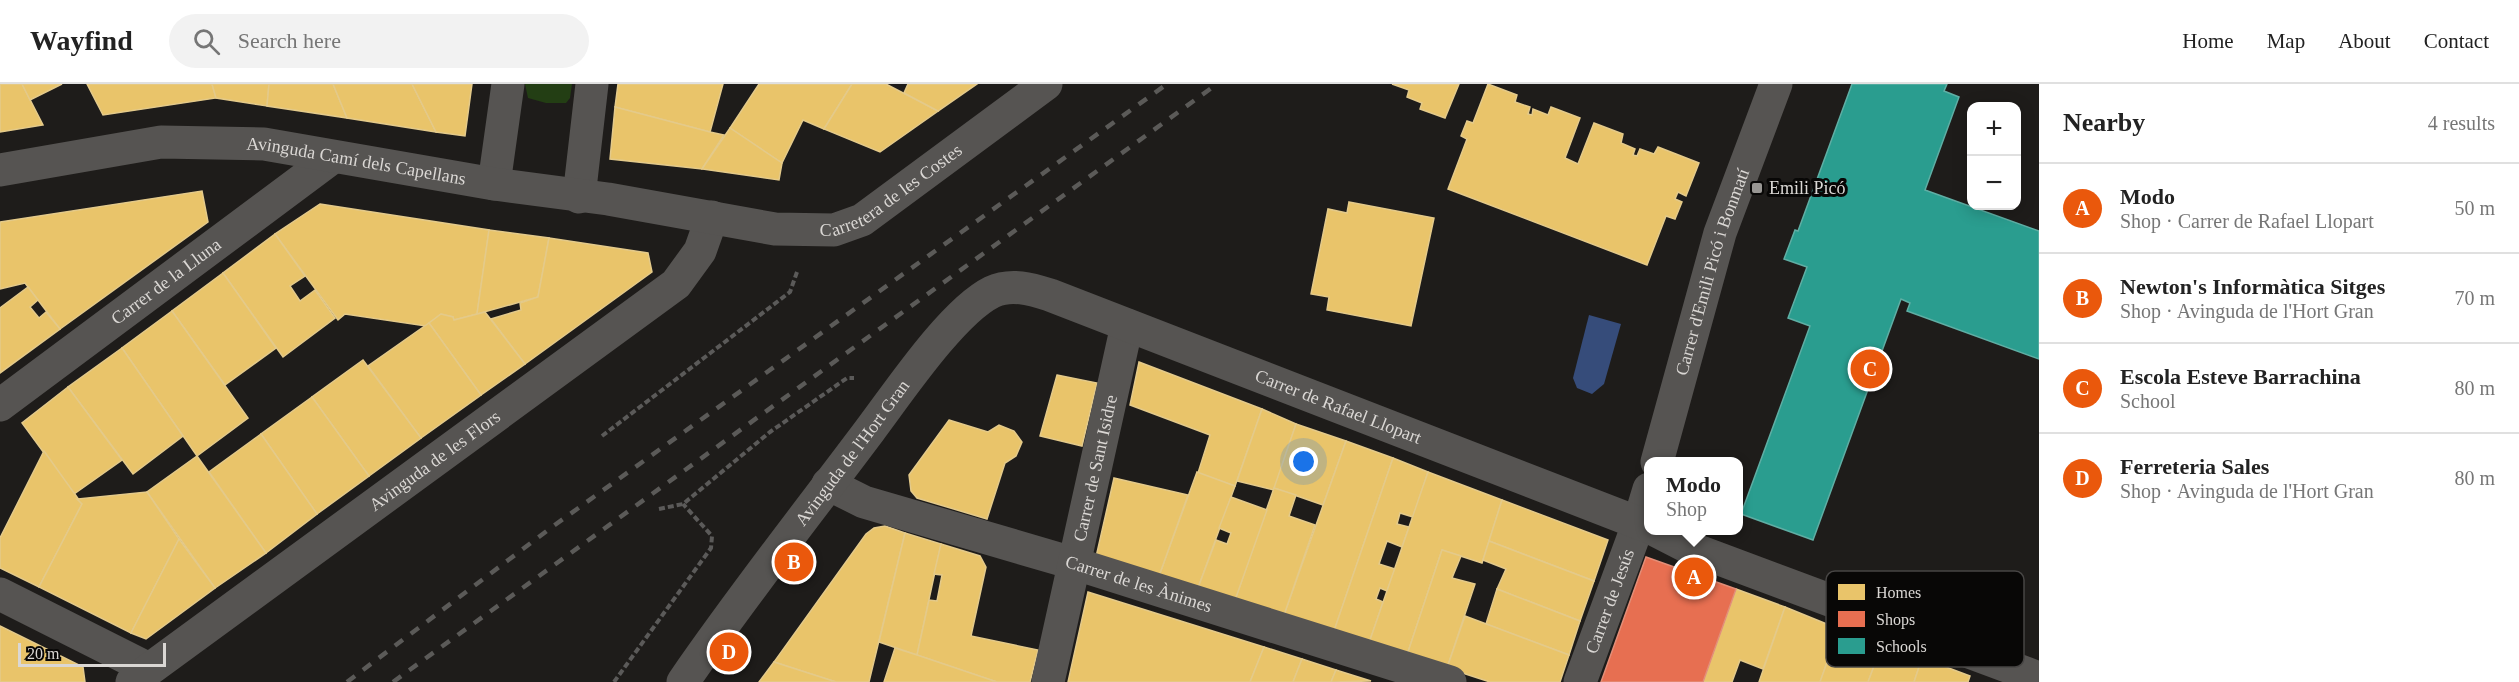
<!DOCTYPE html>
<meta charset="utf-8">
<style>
:root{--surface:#fff;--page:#f2f2f2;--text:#222;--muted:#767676;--line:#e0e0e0;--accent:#ea580c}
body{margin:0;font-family:Georgia,serif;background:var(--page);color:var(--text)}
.controls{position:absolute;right:18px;top:18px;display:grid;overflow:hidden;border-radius:12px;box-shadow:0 3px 15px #0003}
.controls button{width:54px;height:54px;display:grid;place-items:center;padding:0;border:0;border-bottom:2px solid var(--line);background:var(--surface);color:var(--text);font:30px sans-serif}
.scale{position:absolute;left:18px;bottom:15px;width:148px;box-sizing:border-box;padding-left:6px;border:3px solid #dad7d4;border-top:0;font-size:16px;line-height:21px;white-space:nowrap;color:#dad7d4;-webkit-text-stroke:4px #080706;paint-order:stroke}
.you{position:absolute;left:1304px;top:378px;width:21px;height:21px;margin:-15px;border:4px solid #fff;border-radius:50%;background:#1a73e8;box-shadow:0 0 0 9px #1a73e833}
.badge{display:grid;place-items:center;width:39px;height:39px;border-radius:50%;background:var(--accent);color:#fff;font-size:20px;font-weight:700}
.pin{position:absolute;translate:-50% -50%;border:3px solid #fff;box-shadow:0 2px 6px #0006}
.popup{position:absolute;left:1644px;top:373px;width:99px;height:78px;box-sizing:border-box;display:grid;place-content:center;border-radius:12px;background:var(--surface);filter:drop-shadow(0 2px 4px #0005);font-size:20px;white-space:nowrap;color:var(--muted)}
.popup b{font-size:22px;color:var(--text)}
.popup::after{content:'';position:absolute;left:50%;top:100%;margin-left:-12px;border:12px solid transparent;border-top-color:var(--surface)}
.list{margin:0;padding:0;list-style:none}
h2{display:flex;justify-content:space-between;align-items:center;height:78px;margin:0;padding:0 24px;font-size:26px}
h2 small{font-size:20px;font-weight:400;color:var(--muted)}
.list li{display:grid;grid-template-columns:39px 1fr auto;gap:18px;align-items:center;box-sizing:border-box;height:90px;padding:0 24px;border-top:2px solid var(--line)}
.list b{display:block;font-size:22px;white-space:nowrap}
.list p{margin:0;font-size:20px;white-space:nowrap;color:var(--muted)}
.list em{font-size:20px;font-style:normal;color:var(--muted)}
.icon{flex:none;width:33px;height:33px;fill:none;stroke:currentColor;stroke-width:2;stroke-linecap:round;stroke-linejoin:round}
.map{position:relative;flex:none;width:2039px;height:598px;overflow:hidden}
header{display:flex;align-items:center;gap:36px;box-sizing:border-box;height:84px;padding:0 30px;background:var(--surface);border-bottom:2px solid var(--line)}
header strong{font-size:28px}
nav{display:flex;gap:33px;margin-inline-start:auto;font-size:21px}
.search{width:420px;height:54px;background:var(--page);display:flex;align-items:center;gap:15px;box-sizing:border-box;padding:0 21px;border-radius:33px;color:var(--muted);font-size:22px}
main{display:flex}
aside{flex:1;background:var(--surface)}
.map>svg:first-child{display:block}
.green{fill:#233e14}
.water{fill:#364c7a}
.homes{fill:#e9c46a;stroke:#e4ca8a;stroke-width:1.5}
.shops{fill:#e76f51;stroke:#e38e78;stroke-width:1.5}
.schools{fill:#2a9d8f;stroke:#5faea4;stroke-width:1.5}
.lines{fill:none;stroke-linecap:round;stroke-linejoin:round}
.path{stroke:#5b5a59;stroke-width:4;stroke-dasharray:6 3;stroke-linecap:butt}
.pedestrian{stroke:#565452;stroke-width:33}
.minor{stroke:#565452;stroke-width:33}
.tertiary{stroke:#565452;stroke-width:33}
.rail{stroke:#5b5a58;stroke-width:4.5;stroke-dasharray:10 10;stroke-linecap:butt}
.poi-dot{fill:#989693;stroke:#080706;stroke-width:2}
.labels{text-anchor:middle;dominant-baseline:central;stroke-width:6;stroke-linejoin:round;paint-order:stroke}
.street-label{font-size:18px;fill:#dad7d4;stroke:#080706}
.poi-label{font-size:18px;fill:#dad7d4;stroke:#080706;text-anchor:start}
.key{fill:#080706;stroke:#474544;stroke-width:1.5}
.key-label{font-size:16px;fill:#dad7d4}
</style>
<header>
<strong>Wayfind</strong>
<div class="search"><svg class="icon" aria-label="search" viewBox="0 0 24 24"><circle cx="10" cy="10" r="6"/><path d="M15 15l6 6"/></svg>Search here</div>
<nav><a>Home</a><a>Map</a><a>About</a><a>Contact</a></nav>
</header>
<main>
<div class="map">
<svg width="2039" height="598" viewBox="0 0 2039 598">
<rect width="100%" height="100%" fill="#1e1c1a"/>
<!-- green -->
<path class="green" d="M 525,0 L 572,0 L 570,14 L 566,19 L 546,19 L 528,14 Z"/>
<!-- water -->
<path class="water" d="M 1589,231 L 1621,240 L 1604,300 L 1592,310 L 1577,304 L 1573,294 Z"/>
<!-- homes -->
<g class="homes">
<path d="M 0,0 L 22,0 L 43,41 L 0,48 Z"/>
<path d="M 22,0 L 62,0 L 30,16 Z"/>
<path d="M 87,0 L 212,0 L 216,14 L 103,31 Z"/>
<path d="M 212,0 L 269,0 L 267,22 L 216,14 Z"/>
<path d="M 269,0 L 333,0 L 347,34 L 267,22 Z"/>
<path d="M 333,0 L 412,0 L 436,48 L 347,34 Z"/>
<path d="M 412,0 L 472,0 L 465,52 L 436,48 Z"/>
<path d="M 618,0 L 723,0 L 710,48 L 615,23 Z"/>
<path d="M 759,0 L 852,0 L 824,45 L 803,36 L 782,79 L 730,44 Z"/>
<path d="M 852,0 L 886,0 L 938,27 L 880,68 L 824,45 Z"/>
<path d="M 908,0 L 977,0 L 938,27 L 904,9 Z"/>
<path d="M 1392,0 L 1459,0 L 1445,34 L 1420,25 L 1422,19 L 1407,13 L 1409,6 Z"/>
<path d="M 1488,0 L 1517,11 L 1515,18 L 1530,23 L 1528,30 L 1532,31 L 1533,25 L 1548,31 L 1551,23 L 1580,34 L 1565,74 L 1578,80 L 1594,39 L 1623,50 L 1621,59 L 1635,65 L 1633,71 L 1637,72 L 1640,65 L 1654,70 L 1658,63 L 1699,79 L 1686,112 L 1678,108 L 1675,115 L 1682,118 L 1675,135 L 1666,132 L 1647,181 L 1448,105 L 1467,55 L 1461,52 L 1467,37 L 1473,39 Z"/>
<path d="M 615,23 L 710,48 L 724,51 L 702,85 L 610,75 Z"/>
<path d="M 730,44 L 782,79 L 779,96 L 702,85 Z"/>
<path d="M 202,107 L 208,138 L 60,245 L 25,199 L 0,205 L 0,138 Z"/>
<path d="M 1349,118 L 1434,134 L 1411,242 L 1327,226 L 1329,213 L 1311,210 L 1328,125 L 1347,129 Z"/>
<path d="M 320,120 L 489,146 L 477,230 L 454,236 L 453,233 L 441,230 L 426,242 L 345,230 L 338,236 L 275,150 Z"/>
<path d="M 489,146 L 549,154 L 538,213 L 477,230 Z"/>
<path d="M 275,150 L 305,192 L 290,202 L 300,217 L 315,206 L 335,234 L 283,273 L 223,189 Z"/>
<path d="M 549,154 L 648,169 L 652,188 L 525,280 L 491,235 L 521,226 L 520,219 L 538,213 Z"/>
<path d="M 223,189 L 276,264 L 225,301 L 172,227 Z"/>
<path d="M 28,203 L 38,216 L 30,223 L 39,234 L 46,228 L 60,245 L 0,289 L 0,224 Z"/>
<path d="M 172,227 L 248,334 L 197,372 L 122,264 Z"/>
<path d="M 485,228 L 525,280 L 481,311 L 429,239 L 441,230 L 453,233 L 454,236 Z"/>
<path d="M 429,239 L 481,311 L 421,354 L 368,282 Z"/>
<path d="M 122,264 L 183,352 L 133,390 L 68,303 Z"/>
<path d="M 363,276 L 421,354 L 369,392 L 312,313 Z"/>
<path d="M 1139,278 L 1262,325 L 1235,402 L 1198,389 L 1210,351 L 1130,321 Z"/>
<path d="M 1057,291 L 1097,299 L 1082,362 L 1040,352 Z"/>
<path d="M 68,303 L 122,376 L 74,410 L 22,339 Z"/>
<path d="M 312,313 L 369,392 L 317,430 L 261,350 Z"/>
<path d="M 1262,325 L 1296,340 L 1274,406 L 1237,397 Z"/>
<path d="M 949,336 L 988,348 L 999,341 L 1014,347 L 1022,358 L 1016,372 L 1005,379 L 987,435 L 917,414 L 911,407 L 909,391 Z"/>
<path d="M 1296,340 L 1346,357 L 1323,421 L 1274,404 Z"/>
<path d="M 261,350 L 317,430 L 266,469 L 209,388 Z"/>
<path d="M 1346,357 L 1393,374 L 1334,547 L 1284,531 Z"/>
<path d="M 44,367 L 82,420 L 39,503 L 0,484 L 0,454 Z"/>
<path d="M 197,372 L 266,469 L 215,504 L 147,408 Z"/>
<path d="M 1393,374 L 1428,388 L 1413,433 L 1400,429 L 1397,440 L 1409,443 L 1402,463 L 1387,457 L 1379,480 L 1395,485 L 1387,507 L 1380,504 L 1376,515 L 1383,518 L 1369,559 L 1334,547 Z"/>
<path d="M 1197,388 L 1235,402 L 1198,504 L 1159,492 Z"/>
<path d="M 1428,388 L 1502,416 L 1482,479 L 1442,466 L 1407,571 L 1369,559 Z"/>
<path d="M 1114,394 L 1188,411 L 1159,492 L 1096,473 Z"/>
<path d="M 1274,404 L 1296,411 L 1289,432 L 1315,441 L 1284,531 L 1235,516 Z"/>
<path d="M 147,408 L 179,455 L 131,549 L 39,503 L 82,420 L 77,415 Z"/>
<path d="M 1231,413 L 1267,426 L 1235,516 L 1198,504 L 1216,456 L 1227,460 L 1231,449 L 1219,444 Z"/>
<path d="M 1502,416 L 1608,456 L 1594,497 L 1489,457 Z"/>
<path d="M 885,442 L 905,449 L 869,598 L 836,598 L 774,578 L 866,450 L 874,444 Z"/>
<path d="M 905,449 L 941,460 L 917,571 L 879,558 Z"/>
<path d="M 179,455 L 215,504 L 146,555 L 131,549 Z"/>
<path d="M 1489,457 L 1594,497 L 1580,537 L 1497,505 L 1506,485 L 1483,476 Z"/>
<path d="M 941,460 L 980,472 L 986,483 L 971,552 L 1038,566 L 1030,598 L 997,598 L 917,571 L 929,516 L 937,517 L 942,491 L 934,490 Z"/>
<path d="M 1442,466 L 1461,472 L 1452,494 L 1475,500 L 1447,584 L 1407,571 Z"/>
<path d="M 1497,505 L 1580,537 L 1569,571 L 1486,540 Z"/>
<path d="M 1736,505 L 1785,523 L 1763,585 L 1740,576 L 1732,598 L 1703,598 Z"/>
<path d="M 1088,508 L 1264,563 L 1250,598 L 1068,598 Z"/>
<path d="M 1785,523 L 1839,545 L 1820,598 L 1759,598 Z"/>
<path d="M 1465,532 L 1569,571 L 1560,598 L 1490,598 L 1447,584 Z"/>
<path d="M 0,542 L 83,583 L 85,598 L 0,598 Z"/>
<path d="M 1839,545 L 1882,561 L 1868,598 L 1820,598 Z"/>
<path d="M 1882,561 L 1922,574 L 1914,598 L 1868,598 Z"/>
<path d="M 1264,563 L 1302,575 L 1293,598 L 1250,598 Z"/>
<path d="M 895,564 L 917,571 L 997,598 L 884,598 Z"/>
<path d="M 1922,574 L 1970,592 L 1968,598 L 1914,598 Z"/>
<path d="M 1302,575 L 1336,586 L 1331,598 L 1293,598 Z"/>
<path d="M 774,578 L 836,598 L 759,598 Z"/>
<path d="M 1336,586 L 1371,597 L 1331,598 Z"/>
</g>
<!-- shops -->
<path class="shops" d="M 1646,473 L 1736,505 L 1703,598 L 1601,598 Z"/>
<!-- schools -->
<path class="schools" d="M 1852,0 L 1947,0 L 1944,7 L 1959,13 L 1925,106 L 2039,147 L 2039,275 L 1907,227 L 1910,219 L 1901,215 L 1813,456 L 1741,430 L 1810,242 L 1788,234 L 1807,183 L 1784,175 L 1795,146 L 1798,147 Z"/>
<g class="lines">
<!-- path -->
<g class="path">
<path d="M 602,352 L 790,208 L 797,188"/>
<path d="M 659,425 L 683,420 L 770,348 L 847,294 L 854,294"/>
<path d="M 614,598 L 711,464 L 712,452 L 683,420"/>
</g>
<!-- pedestrian -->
<path class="pedestrian" id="s1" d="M 1580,598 L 1639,438"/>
<!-- minor -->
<g class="minor">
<path d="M 494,100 L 508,0"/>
<path d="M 579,113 L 592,0"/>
<path id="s2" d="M 0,321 L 333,73"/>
<path id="s3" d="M 828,400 L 864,418 L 1076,480 L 1450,598"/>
<path d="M 0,510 L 149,585"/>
<path id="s4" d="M 132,598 L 676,200 L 700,167 L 712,133"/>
<path id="s5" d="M 1048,598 L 1127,241"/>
</g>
<!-- tertiary -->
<g class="tertiary">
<path id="s6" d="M 0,86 L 161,58 L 264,60 L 494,100 L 608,115 L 775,145 L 834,146 L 862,136 L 1046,0"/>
<path id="s7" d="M 1657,378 L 1720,149 L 1776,0"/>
<path d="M 1639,438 L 1649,405"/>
<path d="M 1655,446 L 1690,464 L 2039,594"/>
<path id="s8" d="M 683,598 C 742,512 807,430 870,346 C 898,309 952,228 992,208 C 1011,199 1031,205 1050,211 L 1649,443"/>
</g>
<!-- rail -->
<g class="rail">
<path d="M 347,598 L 552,443 L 1167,0"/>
<path d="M 393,598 L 1217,0"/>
</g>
</g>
<!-- markers -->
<rect class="poi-dot" x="1751" y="98" width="12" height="12" rx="3"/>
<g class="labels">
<!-- street labels -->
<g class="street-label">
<text stroke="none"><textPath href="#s6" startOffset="360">Avinguda Camí dels Capellans</textPath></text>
<text stroke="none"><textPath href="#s6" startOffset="912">Carretera de les Costes</textPath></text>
<text stroke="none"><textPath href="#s7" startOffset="198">Carrer d'Emili Picó i Bonmatí</textPath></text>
<text stroke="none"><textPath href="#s2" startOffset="207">Carrer de la Lluna</textPath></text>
<text stroke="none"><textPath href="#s8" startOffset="868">Carrer de Rafael Llopart</textPath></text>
<text stroke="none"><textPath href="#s8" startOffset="285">Avinguda de l'Hort Gran</textPath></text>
<text stroke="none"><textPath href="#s4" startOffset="375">Avinguda de les Flors</textPath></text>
<text stroke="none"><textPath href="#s5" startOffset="219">Carrer de Sant Isidre</textPath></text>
<text stroke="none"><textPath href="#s3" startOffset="327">Carrer de les Ànimes</textPath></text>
<text stroke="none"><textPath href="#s1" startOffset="86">Carrer de Jesús</textPath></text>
</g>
<!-- poi labels -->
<g class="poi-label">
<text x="1769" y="104">Emili Picó</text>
</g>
</g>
<!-- legend -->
<rect x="1826" y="487" width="198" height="96" rx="9" class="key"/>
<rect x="1838" y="500" width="27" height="16" fill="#e9c46a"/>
<rect x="1838" y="527" width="27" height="16" fill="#e76f51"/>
<rect x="1838" y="554" width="27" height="16" fill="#2a9d8f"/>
<g class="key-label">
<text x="1876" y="514">Homes</text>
<text x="1876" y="541">Shops</text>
<text x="1876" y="568">Schools</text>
</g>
</svg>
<div class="controls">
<button>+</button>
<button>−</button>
</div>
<div class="scale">20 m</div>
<div class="you"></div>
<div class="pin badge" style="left:1694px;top:493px">A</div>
<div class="popup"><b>Modo</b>Shop</div>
<div class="pin badge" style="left:794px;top:478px">B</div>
<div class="pin badge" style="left:1870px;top:285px">C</div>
<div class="pin badge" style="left:729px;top:568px">D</div>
</div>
<aside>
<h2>Nearby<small>4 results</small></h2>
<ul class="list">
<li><span class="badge">A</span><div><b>Modo</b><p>Shop · Carrer de Rafael Llopart</p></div><em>50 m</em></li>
<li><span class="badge">B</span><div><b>Newton's Informàtica Sitges</b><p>Shop · Avinguda de l'Hort Gran</p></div><em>70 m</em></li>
<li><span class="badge">C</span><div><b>Escola Esteve Barrachina</b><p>School</p></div><em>80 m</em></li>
<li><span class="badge">D</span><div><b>Ferreteria Sales</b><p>Shop · Avinguda de l'Hort Gran</p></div><em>80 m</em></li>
</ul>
</aside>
</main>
